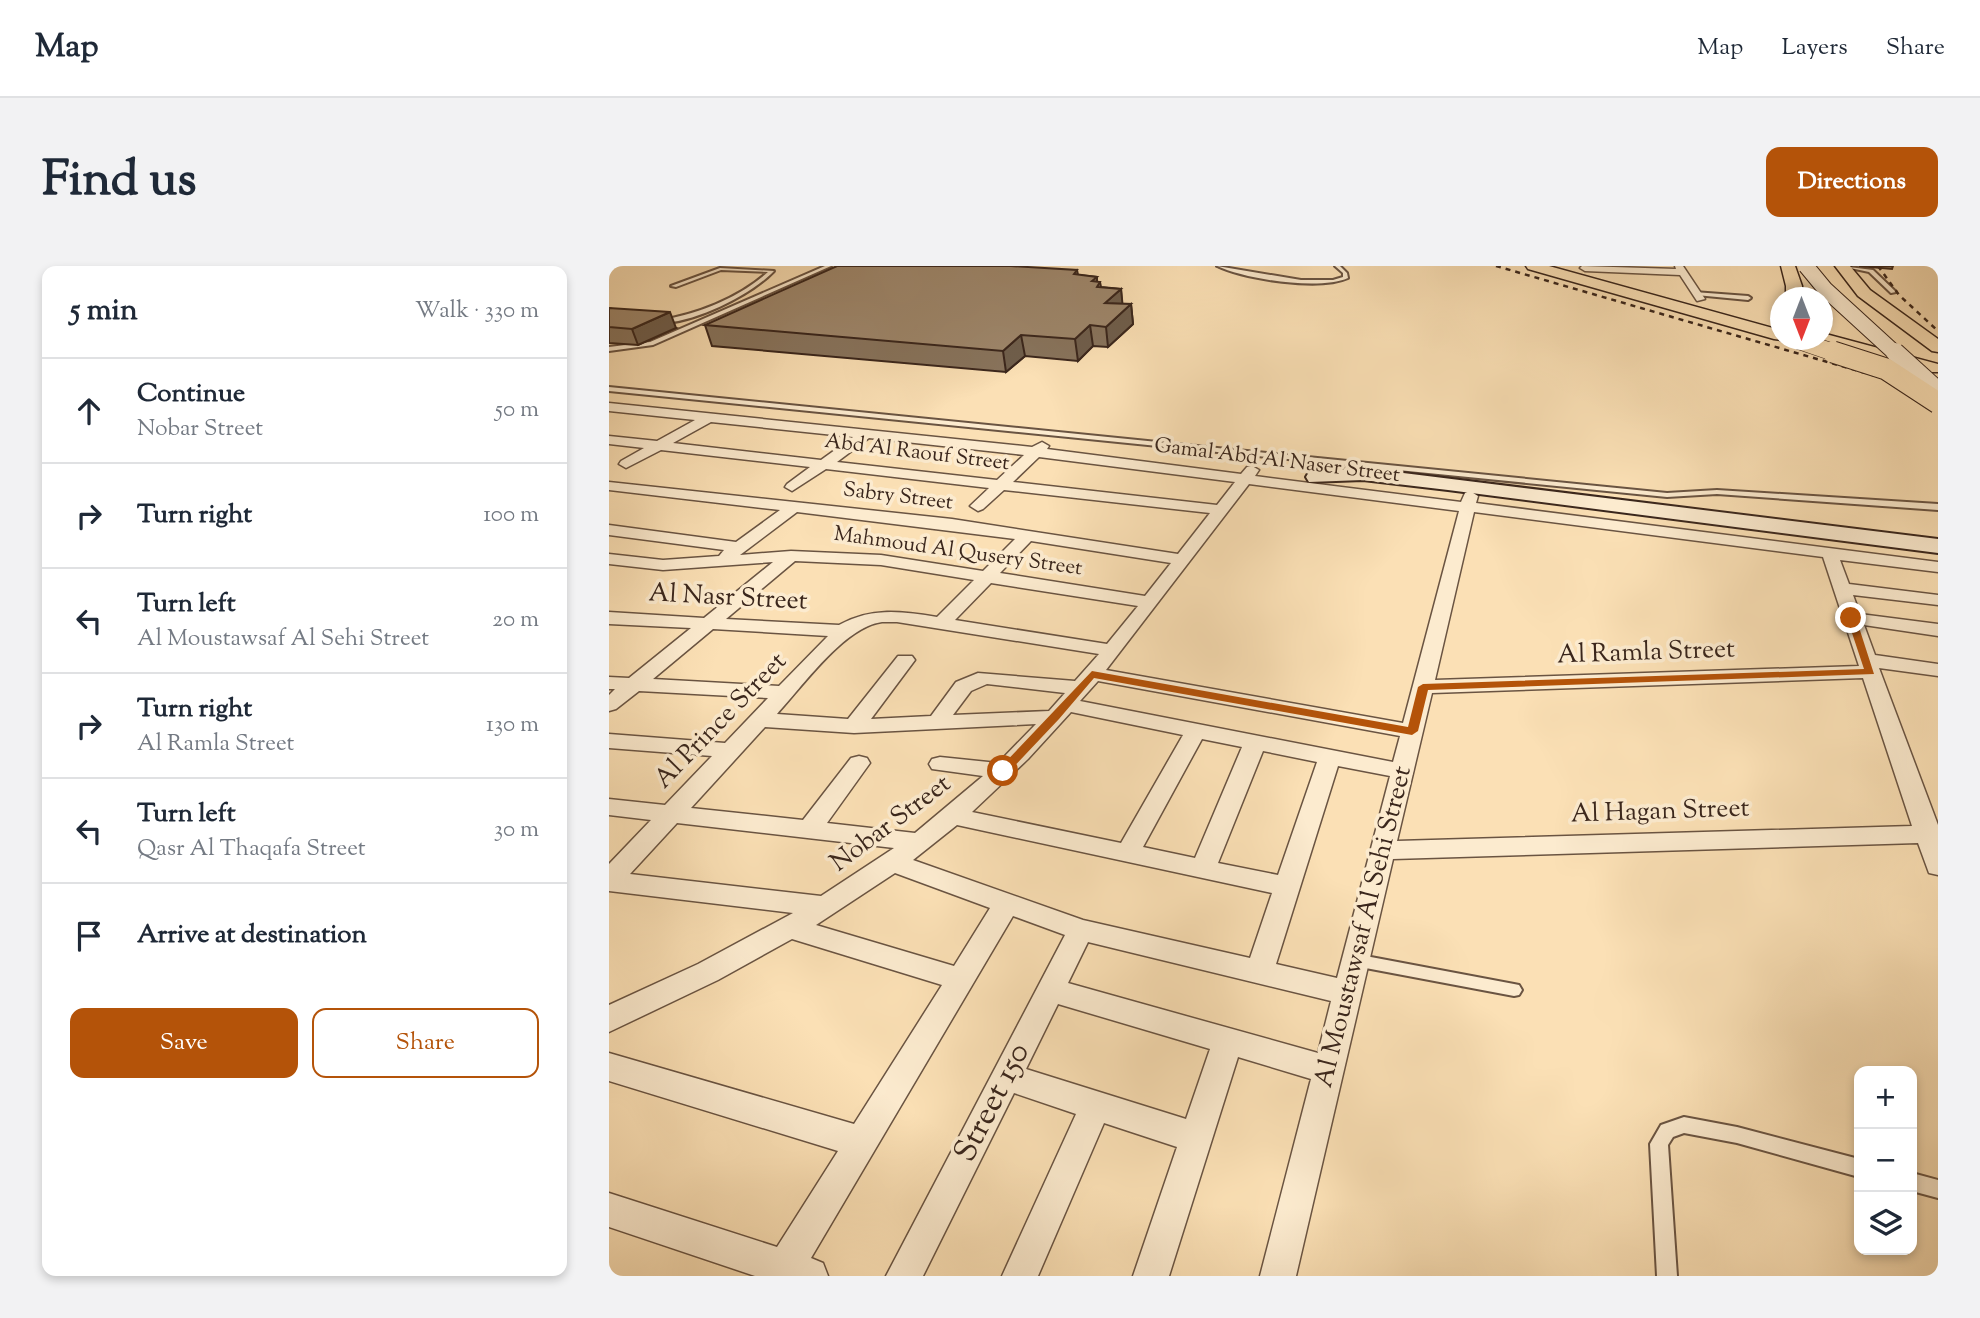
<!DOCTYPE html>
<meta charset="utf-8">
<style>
:root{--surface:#fff;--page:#f2f2f3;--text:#1f2937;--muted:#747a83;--line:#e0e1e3;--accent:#b45309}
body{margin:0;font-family:"Sorts Mill Goudy",serif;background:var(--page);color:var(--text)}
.controls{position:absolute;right:21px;bottom:21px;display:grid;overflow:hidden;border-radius:14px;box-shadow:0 4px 10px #0003}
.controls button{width:63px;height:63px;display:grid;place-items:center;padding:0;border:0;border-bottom:2px solid var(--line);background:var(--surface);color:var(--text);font:35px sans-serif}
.compass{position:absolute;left:1161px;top:21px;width:63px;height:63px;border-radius:50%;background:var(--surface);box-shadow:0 4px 10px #0003;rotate:180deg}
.stop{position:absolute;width:21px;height:21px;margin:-16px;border:5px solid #b45309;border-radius:50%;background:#fff}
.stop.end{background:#b45309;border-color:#fff;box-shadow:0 2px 7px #0008}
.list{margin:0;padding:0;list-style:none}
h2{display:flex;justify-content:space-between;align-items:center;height:91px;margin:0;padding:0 28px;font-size:30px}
h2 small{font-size:23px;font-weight:400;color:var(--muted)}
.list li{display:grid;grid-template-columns:46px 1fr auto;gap:21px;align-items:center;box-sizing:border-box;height:105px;padding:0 28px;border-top:2px solid var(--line)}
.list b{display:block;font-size:26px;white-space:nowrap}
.list p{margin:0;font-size:23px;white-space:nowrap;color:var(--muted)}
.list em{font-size:23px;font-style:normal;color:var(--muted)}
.actions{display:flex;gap:14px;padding:21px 28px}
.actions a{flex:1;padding:16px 0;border:2px solid var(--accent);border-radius:14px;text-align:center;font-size:24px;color:var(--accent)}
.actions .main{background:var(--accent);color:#fff}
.icon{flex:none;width:38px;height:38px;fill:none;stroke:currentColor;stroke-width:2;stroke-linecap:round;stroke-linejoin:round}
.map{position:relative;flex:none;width:1329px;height:1010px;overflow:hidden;border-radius:14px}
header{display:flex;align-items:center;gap:42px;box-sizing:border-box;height:98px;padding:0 35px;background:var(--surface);border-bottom:2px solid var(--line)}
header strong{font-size:33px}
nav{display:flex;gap:38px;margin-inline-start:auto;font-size:24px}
.intro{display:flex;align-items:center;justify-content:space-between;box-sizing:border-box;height:168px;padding:0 42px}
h1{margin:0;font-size:49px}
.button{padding:18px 32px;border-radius:14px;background:var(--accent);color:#fff;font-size:24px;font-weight:700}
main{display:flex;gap:42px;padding:0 42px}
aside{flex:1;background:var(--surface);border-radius:14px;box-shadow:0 4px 10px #0003}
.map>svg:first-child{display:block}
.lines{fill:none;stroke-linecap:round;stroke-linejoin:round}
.service-casing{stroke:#6a5442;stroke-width:4}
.minor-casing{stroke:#6a5442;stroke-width:3}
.secondary-casing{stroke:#3a261c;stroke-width:4}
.primary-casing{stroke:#3a261c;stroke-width:3}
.service{fill:#fcebcf;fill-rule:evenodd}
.minor{fill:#fcebcf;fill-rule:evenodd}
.secondary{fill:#fcebcf;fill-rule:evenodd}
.primary{fill:#fbe0b5;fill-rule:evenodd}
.rail{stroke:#3a261c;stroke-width:2.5;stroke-dasharray:5 5;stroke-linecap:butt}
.secondary-bridge-far1-casing{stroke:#3a261c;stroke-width:17;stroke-linecap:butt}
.secondary-bridge-casing{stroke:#3a261c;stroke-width:20;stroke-linecap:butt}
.primary-bridge-far1-casing{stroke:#3a261c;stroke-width:18;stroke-linecap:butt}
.primary-bridge-casing{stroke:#3a261c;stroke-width:23;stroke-linecap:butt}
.secondary-bridge-far1{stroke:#fcebcf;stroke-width:15}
.secondary-bridge{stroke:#fcebcf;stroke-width:18}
.primary-bridge-far1{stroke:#fbe0b5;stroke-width:17}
.primary-bridge{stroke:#fbe0b5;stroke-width:21}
.wall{fill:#88745d;stroke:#3a261c;stroke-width:2}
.shaded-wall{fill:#6f5e4c;stroke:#3a261c;stroke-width:2}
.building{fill:#9e876c;stroke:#3a261c;stroke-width:2}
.route{fill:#b45309}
.labels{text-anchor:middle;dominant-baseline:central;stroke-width:7;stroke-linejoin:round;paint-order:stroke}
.far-street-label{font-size:21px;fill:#3a261c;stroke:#fcebcf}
.street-label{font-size:26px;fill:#3a261c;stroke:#fcebcf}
.near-street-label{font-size:32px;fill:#3a261c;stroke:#fcebcf}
</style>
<header>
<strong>Map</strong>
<nav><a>Map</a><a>Layers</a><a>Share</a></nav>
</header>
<div class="intro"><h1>Find us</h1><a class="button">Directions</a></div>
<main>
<aside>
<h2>5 min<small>Walk · 330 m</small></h2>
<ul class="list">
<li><svg class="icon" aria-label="ahead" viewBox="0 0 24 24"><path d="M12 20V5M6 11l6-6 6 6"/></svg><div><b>Continue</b><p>Nobar Street</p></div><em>50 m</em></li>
<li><svg class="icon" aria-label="right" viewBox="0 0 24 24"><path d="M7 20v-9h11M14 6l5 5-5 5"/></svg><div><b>Turn right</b></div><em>100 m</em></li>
<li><svg class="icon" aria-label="left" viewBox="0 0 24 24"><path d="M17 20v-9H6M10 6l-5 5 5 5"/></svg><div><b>Turn left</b><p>Al Moustawsaf Al Sehi Street</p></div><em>20 m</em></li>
<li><svg class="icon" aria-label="right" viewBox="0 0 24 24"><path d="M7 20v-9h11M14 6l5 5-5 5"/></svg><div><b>Turn right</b><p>Al Ramla Street</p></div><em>130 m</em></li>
<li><svg class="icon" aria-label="left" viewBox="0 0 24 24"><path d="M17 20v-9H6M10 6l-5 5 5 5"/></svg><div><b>Turn left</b><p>Qasr Al Thaqafa Street</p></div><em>30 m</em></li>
<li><svg class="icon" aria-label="arrive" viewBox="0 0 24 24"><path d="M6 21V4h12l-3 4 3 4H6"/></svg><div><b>Arrive at destination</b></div></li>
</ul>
<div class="actions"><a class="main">Save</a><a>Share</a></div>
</aside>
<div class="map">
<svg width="1329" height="1010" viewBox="0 0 1329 1010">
<rect width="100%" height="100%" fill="#fbe0b5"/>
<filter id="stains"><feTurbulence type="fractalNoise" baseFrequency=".00286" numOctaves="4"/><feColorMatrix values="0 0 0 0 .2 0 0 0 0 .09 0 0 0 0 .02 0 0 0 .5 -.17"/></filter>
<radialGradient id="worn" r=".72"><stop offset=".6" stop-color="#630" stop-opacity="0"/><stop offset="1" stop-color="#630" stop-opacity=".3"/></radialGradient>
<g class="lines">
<defs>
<g id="service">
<path d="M 216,0 L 222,0 L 44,79 L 0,85 L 0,81 L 41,76 Z"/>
<path d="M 608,0 L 692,14 L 724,14 L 734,11 L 734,7 L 726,0 L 731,0 L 738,7 L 739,12 C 710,25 636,13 608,0 Z"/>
<path d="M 1232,0 L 1264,4 L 1287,26 L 1282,27 L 1260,6 Z"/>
<path d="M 111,2 L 165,5 C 141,30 82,59 47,57 L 47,55 C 86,49 129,33 159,6 L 112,4 L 67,21 L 62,20 Z"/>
<path d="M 1085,26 L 1139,30 L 1142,32 L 1139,34 L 1087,29 Z"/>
<path d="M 0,121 L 1058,227 L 1108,224 L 1329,238 L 1329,244 L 1108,228 L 1058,231 L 0,125 Z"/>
<path d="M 746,688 L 905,718 L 910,719 L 913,724 L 910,729 L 905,730 L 746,700 L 741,698 L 738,694 L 741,690 Z"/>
<path d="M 1075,851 L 1128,861 L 1250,893 L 1250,911 L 1128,877 L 1075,867 L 1064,871 L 1059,879 L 1068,1010 L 1048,1010 L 1041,878 L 1052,859 Z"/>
<path d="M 1303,907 L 1329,914 L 1329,932 L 1303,925 Z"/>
</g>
<g id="minor">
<path d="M 973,0 L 1067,3 L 1066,0 L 1074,0 L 1096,33 L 1088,35 L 1071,9 L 976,5 L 971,2 Z"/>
<path d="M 0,137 L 423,181 L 433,176 L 440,180 L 438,183 L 632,208 L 638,201 L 643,200 L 650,204 L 646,210 L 852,236 L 856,227 L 861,225 L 869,230 L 867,237 L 1329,296 L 1329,306 L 1231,294 L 1240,318 L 1329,329 L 1329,339 L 1244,329 L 1251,348 L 1329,358 L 1329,370 L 1255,359 L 1266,389 L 1329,398 L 1329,410 L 1270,402 L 1329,559 L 1329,609 L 1320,607 L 1309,577 L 784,593 L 687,1010 L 651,1010 L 702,813 L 629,791 L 560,1010 L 524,1010 L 568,881 L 495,857 L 429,1010 L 393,1010 L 467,848 L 405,827 L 314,1010 L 277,1010 L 456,669 L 404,650 L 202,992 L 214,997 L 219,1010 L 146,1010 L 0,961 L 0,927 L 168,981 L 229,885 L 0,815 L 0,787 L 245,858 L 333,719 L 183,673 L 109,714 L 0,766 L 0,739 L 89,698 L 184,647 L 0,625 L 0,598 L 42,554 L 0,549 L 0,533 L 56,539 L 103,490 L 0,482 L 0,468 L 116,477 L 159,432 L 30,425 L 7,443 L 0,445 L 0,429 L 6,423 L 0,423 L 0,411 L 20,412 L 82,362 L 0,358 L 0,346 L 95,352 L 164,296 L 54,304 L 0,298 L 0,288 L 54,294 L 110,290 L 115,284 L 0,269 L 0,259 L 127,276 L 171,244 L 0,224 L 0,216 L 343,253 L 569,288 L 601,247 L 395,224 L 374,243 L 369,245 L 361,240 L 380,222 L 217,203 L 183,225 L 176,221 L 178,218 L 201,201 L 52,184 L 17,202 L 10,198 L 12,195 L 35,182 L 0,178 L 0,170 L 48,175 L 86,154 L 0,145 ZM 102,156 L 244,171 L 212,194 L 64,177 ZM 260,172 L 415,189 L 388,214 L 228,196 ZM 430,191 L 626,216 L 608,239 L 404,216 ZM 640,218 L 850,245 L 794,457 L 497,404 ZM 188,246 L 406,273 L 374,305 L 272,289 L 182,285 L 131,289 ZM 865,246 L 1214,291 L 1250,400 L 826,414 ZM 422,275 L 562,297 L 536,330 L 391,307 ZM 186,295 L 272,299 L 365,314 L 328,351 C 293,345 262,341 230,359 L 117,353 ZM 382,317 L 529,340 L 498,378 L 346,354 ZM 273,356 L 288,356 L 490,388 L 466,415 L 369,407 L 347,416 L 322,450 L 262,453 L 306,394 L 303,390 L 289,390 L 239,453 L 168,448 C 193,421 235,361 273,356 ZM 104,363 L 219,370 L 170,420 L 44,413 ZM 1254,412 L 1303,560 L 788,575 L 823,427 ZM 489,415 L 791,470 L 784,496 L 471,435 ZM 378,418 L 456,427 L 440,445 L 344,449 L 362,425 ZM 462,446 L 574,469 L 512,577 L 363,546 L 419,493 ZM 427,458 L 389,497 L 331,491 L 323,493 L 320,498 L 323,503 L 374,510 L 306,567 L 218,557 L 261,497 L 258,492 L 250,490 L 242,492 L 194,554 L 82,542 L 156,461 L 245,467 ZM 593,473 L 633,481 L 586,592 L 534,581 ZM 654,485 L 708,496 L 669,609 L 609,597 ZM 729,500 L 781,510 L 728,712 L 667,698 ZM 68,557 L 285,582 L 212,630 L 21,608 ZM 348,559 L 663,627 L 641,692 L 474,654 L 304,594 ZM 286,607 L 381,642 L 345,700 L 207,659 ZM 479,676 L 722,735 L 709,787 L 459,717 ZM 449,738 L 601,783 L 577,853 L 417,803 Z"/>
</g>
<path id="secondary" d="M 754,202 L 1329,273 L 1329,287 L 839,224 L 754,214 L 700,216 L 697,211 L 700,206 Z"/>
<g id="primary">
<path d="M 917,0 L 940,0 L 1171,64 L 1171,74 L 1174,74 L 1165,73 L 919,3 Z"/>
<path d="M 1172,0 L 1186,0 L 1193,20 L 1193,32 L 1177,32 L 1177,20 Z"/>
<path d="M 1226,0 L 1241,0 L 1261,24 L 1329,73 L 1329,86 L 1323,85 L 1249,30 Z"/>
<path d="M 1213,67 L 1329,98 L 1329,106 L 1317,106 L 1207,76 L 1205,74 L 1213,74 Z"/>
</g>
</defs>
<!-- service casing -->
<use href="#service" class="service-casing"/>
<!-- minor casing -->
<use href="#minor" class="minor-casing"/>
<!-- secondary casing -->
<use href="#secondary" class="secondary-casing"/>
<!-- primary casing -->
<use href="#primary" class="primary-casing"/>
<!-- service -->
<use href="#service" class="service"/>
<!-- minor -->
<use href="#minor" class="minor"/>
<!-- secondary -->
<use href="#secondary" class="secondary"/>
<!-- primary -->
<use href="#primary" class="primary"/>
<!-- rail -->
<g class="rail">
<path d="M 887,0 L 1329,128"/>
<path d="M 1269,0 L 1290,29 L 1329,65"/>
<path d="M 1183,75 L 1329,115"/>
</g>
<defs>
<path id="secondary-bridge-far1" d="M 1197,0 L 1216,23 L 1287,88"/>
<path id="secondary-bridge" d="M 1286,86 L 1329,125"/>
<path id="primary-bridge-far1" d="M 1188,74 L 1229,88"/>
<path id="primary-bridge" d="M 1224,86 L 1277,103 L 1329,137"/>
</defs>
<!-- secondary-bridge-far1 casing -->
<use href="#secondary-bridge-far1" class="secondary-bridge-far1-casing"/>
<!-- secondary-bridge casing -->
<use href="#secondary-bridge" class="secondary-bridge-casing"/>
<!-- primary-bridge-far1 casing -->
<use href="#primary-bridge-far1" class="primary-bridge-far1-casing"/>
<!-- primary-bridge casing -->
<use href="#primary-bridge" class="primary-bridge-casing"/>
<!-- secondary-bridge-far1 -->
<use href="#secondary-bridge-far1" class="secondary-bridge-far1"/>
<!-- secondary-bridge -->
<use href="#secondary-bridge" class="secondary-bridge"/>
<!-- primary-bridge-far1 -->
<use href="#primary-bridge-far1" class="primary-bridge-far1"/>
<!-- primary-bridge -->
<use href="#primary-bridge" class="primary-bridge"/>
</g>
<!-- wall -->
<g class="wall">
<path d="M 1250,0 L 1284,0 L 1283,3 Z"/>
<path d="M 468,4 L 469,9 L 488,11 L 488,16 L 491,16 L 492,21 L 512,23 L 513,38 L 522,38 L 524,58 L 499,81 L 484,80 L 469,95 L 416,90 L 397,106 L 103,80 L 96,59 Z"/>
<path d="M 0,42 L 67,62 L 29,79 L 0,77 Z"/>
</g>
<!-- shaded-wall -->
<g class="shaded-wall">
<path d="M 512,23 L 514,43 L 496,37 Z"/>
<path d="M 522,38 L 524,58 L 499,81 L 497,61 Z"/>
<path d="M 61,46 L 67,62 L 29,79 L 23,63 Z"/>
<path d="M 481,59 L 484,80 L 469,95 L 466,73 Z"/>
<path d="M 412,69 L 416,90 L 397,106 L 394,85 Z"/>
</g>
<!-- building -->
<g class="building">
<path d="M 228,0 L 402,0 L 468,4 L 465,8 L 488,11 L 483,15 L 491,16 L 488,21 L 512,23 L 496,37 L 522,38 L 497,61 L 481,59 L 466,73 L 412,69 L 394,85 L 96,59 Z"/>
<path d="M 0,42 L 61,46 L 23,63 L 0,61 Z"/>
</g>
<!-- route -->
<path class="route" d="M 1242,349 L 1247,352 L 1265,408 L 819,424 L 809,465 L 803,469 L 485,412 L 450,453 L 398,508 L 394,509 L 388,505 L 483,405 L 799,461 L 809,421 L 814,418 L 1255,403 L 1238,352 Z"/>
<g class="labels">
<!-- far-street labels -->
<g class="far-street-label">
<text transform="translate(308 187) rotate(7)">Abd Al Raouf Street</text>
<text transform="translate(668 195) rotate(7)">Gamal Abd Al Naser Street</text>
<text transform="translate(289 231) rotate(7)">Sabry Street</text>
<text transform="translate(349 286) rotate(8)">Mahmoud Al Qusery Street</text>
</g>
<!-- street labels -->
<g class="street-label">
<text transform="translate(119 332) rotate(3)">Al Nasr Street</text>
<text transform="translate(1037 387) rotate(-2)">Al Ramla Street</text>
<text transform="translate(112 455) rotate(-46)">Al Prince Street</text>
<text transform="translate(1051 546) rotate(-2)">Al Hagan Street</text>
<text transform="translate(282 558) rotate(-37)">Nobar Street</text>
<text transform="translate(755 661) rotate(-76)">Al Moustawsaf Al Sehi Street</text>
</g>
<!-- near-street labels -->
<g class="near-street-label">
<text transform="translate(384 837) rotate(-63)">Street 150</text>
</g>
</g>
<rect width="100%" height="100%" filter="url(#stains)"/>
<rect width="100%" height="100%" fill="url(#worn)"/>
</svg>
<div class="controls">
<button>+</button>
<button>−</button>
<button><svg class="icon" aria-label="layers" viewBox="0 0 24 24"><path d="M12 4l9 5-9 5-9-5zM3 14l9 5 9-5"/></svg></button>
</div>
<svg class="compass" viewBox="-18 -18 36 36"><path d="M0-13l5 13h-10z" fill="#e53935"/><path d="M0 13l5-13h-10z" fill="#747a83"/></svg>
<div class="stop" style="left:394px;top:505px"></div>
<div class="stop end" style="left:1242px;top:352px"></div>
</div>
</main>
